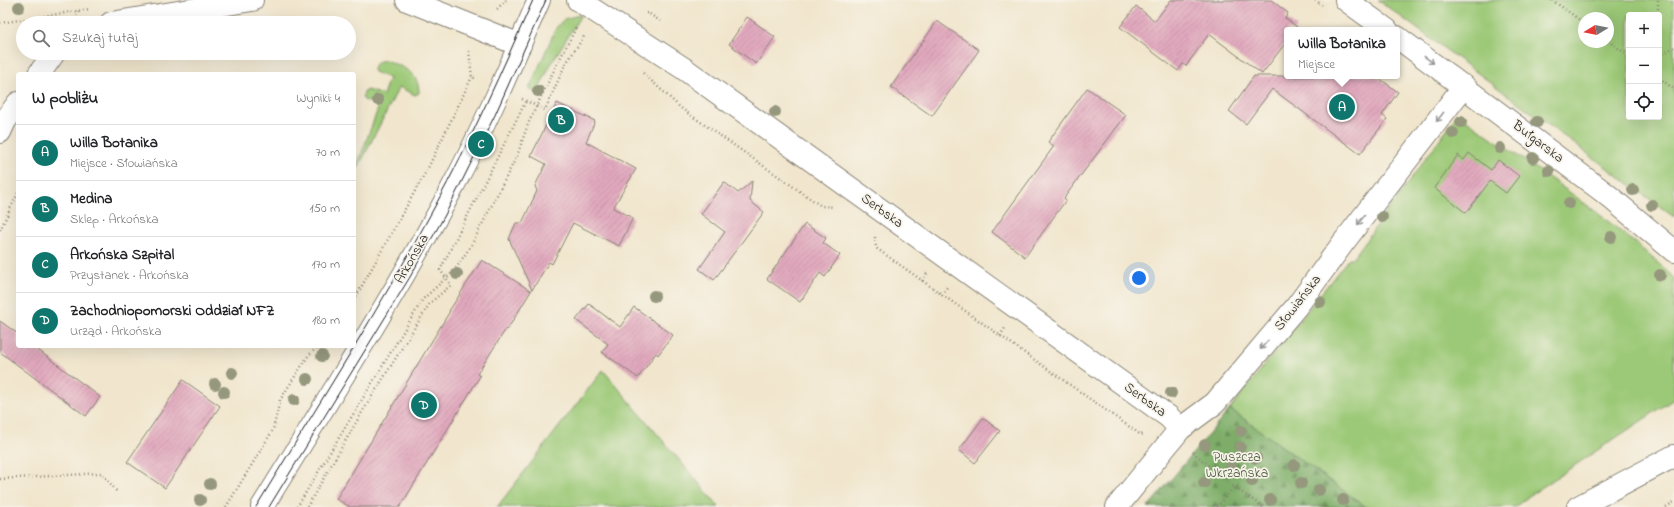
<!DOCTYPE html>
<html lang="pl">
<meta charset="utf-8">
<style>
:root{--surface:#fff;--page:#f2f2f2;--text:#202124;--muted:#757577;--line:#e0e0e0;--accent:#0f766e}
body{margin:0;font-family:"Indie Flower",sans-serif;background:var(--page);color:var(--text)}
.controls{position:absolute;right:12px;top:12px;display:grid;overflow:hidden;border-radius:4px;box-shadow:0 4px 16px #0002}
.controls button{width:36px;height:36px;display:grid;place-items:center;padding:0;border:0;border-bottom:1px solid var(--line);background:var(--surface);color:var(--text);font:20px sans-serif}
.compass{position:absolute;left:1578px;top:12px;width:36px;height:36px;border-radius:50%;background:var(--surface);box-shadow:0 4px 16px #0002;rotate:260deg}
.you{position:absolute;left:1139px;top:278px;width:14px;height:14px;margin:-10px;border:3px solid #fff;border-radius:50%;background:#1a73e8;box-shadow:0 0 0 6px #1a73e833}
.badge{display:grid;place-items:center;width:26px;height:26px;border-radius:50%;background:var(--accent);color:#fff;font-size:13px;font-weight:700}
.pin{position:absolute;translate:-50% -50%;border:2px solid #fff;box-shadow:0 1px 4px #0006}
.popup{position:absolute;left:1284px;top:27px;width:116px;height:52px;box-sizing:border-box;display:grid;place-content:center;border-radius:4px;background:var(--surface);filter:drop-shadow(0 1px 3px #0005);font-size:13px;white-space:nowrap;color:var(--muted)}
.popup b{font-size:15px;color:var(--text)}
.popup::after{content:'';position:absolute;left:50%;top:100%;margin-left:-8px;border:8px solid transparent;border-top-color:var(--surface)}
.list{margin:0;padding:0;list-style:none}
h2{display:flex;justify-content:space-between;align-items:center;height:52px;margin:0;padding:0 16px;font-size:17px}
h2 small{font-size:13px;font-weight:400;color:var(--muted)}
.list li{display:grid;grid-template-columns:26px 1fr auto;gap:12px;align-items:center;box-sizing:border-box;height:56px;padding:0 16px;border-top:1px solid var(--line)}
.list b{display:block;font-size:15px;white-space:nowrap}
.list p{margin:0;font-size:13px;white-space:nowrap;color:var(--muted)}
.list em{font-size:13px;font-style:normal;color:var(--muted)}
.icon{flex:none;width:22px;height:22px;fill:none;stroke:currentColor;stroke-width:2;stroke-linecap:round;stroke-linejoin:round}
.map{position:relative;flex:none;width:1674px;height:507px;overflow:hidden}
.search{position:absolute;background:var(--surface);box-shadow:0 4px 16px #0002;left:16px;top:16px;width:340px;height:44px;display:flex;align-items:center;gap:10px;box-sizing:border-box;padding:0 14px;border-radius:22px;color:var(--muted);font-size:15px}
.panel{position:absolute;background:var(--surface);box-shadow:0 4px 16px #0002;left:16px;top:72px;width:340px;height:276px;border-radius:4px}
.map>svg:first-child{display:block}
.green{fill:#9cc977;stroke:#5c724a;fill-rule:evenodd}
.forest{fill:url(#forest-firs);stroke:#4c6442}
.building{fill:url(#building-hatch)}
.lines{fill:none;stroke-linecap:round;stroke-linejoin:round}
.street-casing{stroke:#868174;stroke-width:24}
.secondary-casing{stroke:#868174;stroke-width:24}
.path{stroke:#868174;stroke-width:2.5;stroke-dasharray:1 3;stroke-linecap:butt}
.street{stroke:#fff;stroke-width:22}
.secondary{stroke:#fff;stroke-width:22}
.tram{stroke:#1c1c1c;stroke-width:1}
.tree{fill:#95987d}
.oneway{stroke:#999}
.labels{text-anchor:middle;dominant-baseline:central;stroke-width:3.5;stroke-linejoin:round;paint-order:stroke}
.street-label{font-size:14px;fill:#1c1c1c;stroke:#f7f3e8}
.park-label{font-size:14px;fill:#49593c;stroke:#f7f3e8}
</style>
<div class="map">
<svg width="1674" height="507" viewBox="0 0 1674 507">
<defs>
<pattern id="forest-firs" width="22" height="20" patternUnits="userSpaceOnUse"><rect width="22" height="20" fill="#7dad68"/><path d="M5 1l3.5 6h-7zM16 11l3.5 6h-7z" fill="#668c55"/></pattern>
<pattern id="building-hatch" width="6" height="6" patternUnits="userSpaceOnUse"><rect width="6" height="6" fill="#e1a8bd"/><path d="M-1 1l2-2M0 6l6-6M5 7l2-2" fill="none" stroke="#c090a2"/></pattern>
</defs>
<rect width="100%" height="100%" fill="#f7f3e8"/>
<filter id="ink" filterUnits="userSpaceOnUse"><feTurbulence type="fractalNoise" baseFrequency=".025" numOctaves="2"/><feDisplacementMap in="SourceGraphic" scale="8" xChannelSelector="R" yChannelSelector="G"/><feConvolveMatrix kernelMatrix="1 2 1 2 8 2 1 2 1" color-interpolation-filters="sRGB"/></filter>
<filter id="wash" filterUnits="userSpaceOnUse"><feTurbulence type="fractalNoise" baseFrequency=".012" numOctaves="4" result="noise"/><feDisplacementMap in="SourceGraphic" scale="16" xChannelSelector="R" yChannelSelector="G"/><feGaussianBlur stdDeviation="0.9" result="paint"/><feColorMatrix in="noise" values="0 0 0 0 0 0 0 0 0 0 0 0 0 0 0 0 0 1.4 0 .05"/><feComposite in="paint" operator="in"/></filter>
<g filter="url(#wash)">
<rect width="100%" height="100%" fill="#f1e6cd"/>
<!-- green -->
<g class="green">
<path d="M 1378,0 L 1674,0 L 1674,217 ZM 1629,15 L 1659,15 L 1659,117 L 1629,117 ZM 1584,18 L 1608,18 L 1608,42 L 1584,42 Z"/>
<path d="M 579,15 L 581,15 L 551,64 L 537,93 L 529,89 L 556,28 L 564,19 Z"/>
<path d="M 385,60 C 402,67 419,71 419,93 L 415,95 L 399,87 L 358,168 L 356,168 L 379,106 L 364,100 L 362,97 L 365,91 L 367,90 L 383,95 L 389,78 L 374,72 L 373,70 C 373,63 379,61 385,60 Z"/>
<path d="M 1458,114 C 1531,166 1609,215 1674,278 L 1674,399 L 1529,496 L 1515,507 L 1366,507 L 1230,409 L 1349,258 L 1353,258 Z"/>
<path d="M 603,370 L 719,507 L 497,507 Z"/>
</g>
<!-- forest -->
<path class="forest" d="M 1230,409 L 1366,507 L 1148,507 Z"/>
<g id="blocks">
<!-- building -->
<g class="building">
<path d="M 1171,0 L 1271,0 L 1288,13 L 1285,18 L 1297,27 L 1295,30 L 1287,30 L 1287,41 L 1262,74 L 1209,34 L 1186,66 L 1183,64 L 1178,71 L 1120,27 L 1136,6 L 1155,21 Z"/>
<path d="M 747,17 L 775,37 L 756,64 L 729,44 Z"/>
<path d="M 937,21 L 979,50 L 932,116 L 891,87 Z"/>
<path d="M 1254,76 L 1376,76 L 1398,92 L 1382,115 L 1387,119 L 1360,154 L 1272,89 L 1246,124 L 1229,111 Z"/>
<path d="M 1087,88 L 1126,115 L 1064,198 L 1066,200 L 1025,257 L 992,232 L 1054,146 L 1048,142 Z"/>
<path d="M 557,103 L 595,121 L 586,142 L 636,169 L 613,208 L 633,218 L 619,246 L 573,223 L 552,264 L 549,262 L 532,290 L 509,239 L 516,223 L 522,223 L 537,191 L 535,186 L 546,164 L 531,156 Z"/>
<path d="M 1469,153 L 1491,170 L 1498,160 L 1519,176 L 1506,193 L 1490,181 L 1466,213 L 1434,188 L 1458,155 L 1464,160 Z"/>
<path d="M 752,181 L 750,201 L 764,212 L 714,280 L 699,269 L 725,232 L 701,214 L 724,182 L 738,193 Z"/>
<path d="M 805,224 L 826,238 L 823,243 L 840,255 L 825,277 L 820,273 L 800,302 L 767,279 Z"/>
<path d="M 482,260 L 531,291 L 507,330 L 506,329 L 477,374 L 480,376 L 400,507 L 350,507 L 336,499 L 450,311 L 449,311 Z"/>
<path d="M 589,304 L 620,327 L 634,307 L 673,335 L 658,355 L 656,353 L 638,378 L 602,352 L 608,344 L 576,320 Z"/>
<path d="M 0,321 L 18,334 L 18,346 L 33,346 L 100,397 L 86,416 L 0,352 Z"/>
<path d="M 183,380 L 220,406 L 165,488 L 127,462 Z"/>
<path d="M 983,418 L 1000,431 L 975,463 L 959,450 Z"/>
</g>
</g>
</g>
<g filter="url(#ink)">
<use href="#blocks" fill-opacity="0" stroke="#868174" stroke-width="1"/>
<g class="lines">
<defs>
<g id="street">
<path d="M 407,0 L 520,45"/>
<path d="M 578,0 L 683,68 L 1169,417 L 1180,429"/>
<path d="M 1346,0 L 1387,30"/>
<path d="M 111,23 L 252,0"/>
<path d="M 1397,37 L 1605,193 L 1674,251"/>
<path d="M 39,74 L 54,53"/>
<path d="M 0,132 L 5,121 L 18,103"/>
<path d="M 1117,507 L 1180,429 L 1215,403 L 1297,306 L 1343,243 L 1464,86"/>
<path d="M 1578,507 L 1674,456"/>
</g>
<path id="secondary" d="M 262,507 C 326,403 392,300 450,192 C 483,130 511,65 539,0"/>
</defs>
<!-- street casing -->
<use href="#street" class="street-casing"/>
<!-- secondary casing -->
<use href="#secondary" class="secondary-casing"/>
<!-- path -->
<g class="path">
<path d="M 1315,0 L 1322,5"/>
<path d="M 1552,0 L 1584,23"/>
<path d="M 1658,0 L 1658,15"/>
<path d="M 497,9 L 506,0"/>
<path d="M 646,13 L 648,13 L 660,21"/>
<path d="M 0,23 L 90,9"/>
<path d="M 45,23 L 50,14"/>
<path d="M 74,23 L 78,11"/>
<path d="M 1659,34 L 1659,57"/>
<path d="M 1608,41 L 1629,56"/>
<path d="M 469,51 L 472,77 L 477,79"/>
<path d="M 1660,56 L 1674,47"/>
<path d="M 643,73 L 682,109 L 821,206 L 834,207"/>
<path d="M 1659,78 L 1674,89"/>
<path d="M 522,99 L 545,110 L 565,65 L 585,35"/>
<path d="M 0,230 L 18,193"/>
<path d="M 875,237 L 876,248 L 1141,435 L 1143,434"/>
<path d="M 922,281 L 927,273"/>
<path d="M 942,295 L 947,287"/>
<path d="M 354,300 L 428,168 L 472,77"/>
<path d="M 1000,336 L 1005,328"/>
<path d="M 1193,452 L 1234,487 L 1263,507"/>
<path d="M 0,479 L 102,473 L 117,492"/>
<path d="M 226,507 L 273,430 L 280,400 L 308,356 L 319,346"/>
<path d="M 297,507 L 423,299 L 455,270 L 472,244 L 517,156 L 528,124 L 555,68 L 576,28"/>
<path d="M 307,507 L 361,414 L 430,303 L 451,285 L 440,270 L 526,101"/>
<path d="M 1217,507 L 1234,487"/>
<path d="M 1666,507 L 1674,502"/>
</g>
<!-- street -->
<use href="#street" class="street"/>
<!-- secondary -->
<use href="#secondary" class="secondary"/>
<!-- tram -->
<g class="tram">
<path d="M 256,507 C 316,408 379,310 434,208 C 471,140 502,70 533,0"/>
<path d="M 269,507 L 410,277 L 445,215 L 495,115 L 546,0"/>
</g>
</g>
<!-- trees -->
<g class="tree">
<circle cx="19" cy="7" r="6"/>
<circle cx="538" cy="91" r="6"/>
<circle cx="378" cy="100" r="6"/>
<circle cx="775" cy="112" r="6"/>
<circle cx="1461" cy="122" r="6"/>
<circle cx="1537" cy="122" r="6"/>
<circle cx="1453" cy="133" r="6"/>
<circle cx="1500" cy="148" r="6"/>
<circle cx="1533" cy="158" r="6"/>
<circle cx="1549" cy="171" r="6"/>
<circle cx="1633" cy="190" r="6"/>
<circle cx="1569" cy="203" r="6"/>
<circle cx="1652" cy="205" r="6"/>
<circle cx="1382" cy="217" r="6"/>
<circle cx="1611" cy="237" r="6"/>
<circle cx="457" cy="274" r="6"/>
<circle cx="1660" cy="275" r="6"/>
<circle cx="654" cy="296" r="6"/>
<circle cx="1320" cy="302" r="6"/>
<circle cx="322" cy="356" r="6"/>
<circle cx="232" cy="373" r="6"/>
<circle cx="307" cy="379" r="6"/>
<circle cx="215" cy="384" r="6"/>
<circle cx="224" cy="392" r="6"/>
<circle cx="1171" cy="393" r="6"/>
<circle cx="294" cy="400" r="6"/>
<circle cx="1241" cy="431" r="6"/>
<circle cx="1205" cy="445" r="6"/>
<circle cx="1240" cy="447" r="6"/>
<circle cx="1256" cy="458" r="6"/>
<circle cx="1294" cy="465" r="6"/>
<circle cx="1231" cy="467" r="6"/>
<circle cx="1252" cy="481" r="6"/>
<circle cx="1204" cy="483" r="6"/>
<circle cx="1301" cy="483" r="6"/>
<circle cx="210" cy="484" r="6"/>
<circle cx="1319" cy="490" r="6"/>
<circle cx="200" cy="500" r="6"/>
<circle cx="1270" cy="500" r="6"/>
<circle cx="1343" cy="500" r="6"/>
</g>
<!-- one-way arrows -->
<defs><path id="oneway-shaft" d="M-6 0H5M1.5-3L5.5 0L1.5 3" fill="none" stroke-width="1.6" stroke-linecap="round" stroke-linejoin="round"/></defs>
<g class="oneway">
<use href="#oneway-shaft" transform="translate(1429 60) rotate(36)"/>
<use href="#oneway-shaft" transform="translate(1440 117) rotate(128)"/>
<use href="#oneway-shaft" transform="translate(1361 220) rotate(127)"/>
<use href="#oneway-shaft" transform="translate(1264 345) rotate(131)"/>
</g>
</g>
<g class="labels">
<!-- street labels -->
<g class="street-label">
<text transform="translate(1538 142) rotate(37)">Bułgarska</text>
<text transform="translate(882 211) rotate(36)">Serbska</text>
<text transform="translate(412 259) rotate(-60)">Arkońska</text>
<text transform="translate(1298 303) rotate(-52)">Słowiańska</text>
<text transform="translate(1145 400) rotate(36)">Serbska</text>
</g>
<!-- park labels -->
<g class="park-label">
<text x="1237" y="457">Puszcza<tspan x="1237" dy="16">Wkrzańska</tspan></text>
</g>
</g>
</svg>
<div class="controls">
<button>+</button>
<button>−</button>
<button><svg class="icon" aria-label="locate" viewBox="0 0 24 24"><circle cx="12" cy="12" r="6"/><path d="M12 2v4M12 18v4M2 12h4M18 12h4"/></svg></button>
</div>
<svg class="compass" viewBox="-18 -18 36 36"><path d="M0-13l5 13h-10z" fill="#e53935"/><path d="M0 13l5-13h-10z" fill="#757577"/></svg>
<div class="you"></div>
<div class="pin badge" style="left:1342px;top:107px">A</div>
<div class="popup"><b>Willa Botanika</b>Miejsce</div>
<div class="pin badge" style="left:561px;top:120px">B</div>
<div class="pin badge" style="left:481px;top:144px">C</div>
<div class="pin badge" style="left:424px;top:405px">D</div>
<div class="search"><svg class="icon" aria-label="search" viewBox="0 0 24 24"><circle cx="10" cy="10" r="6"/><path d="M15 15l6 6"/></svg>Szukaj tutaj</div>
<section class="panel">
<h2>W pobliżu<small>Wyniki: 4</small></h2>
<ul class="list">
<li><span class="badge">A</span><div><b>Willa Botanika</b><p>Miejsce · Słowiańska</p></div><em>70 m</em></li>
<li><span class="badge">B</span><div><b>Medina</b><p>Sklep · Arkońska</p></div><em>150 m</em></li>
<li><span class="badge">C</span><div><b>Arkońska Szpital</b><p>Przystanek · Arkońska</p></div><em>170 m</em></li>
<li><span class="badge">D</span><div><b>Zachodniopomorski Oddział NFZ</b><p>Urząd · Arkońska</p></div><em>180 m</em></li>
</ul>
</section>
</div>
